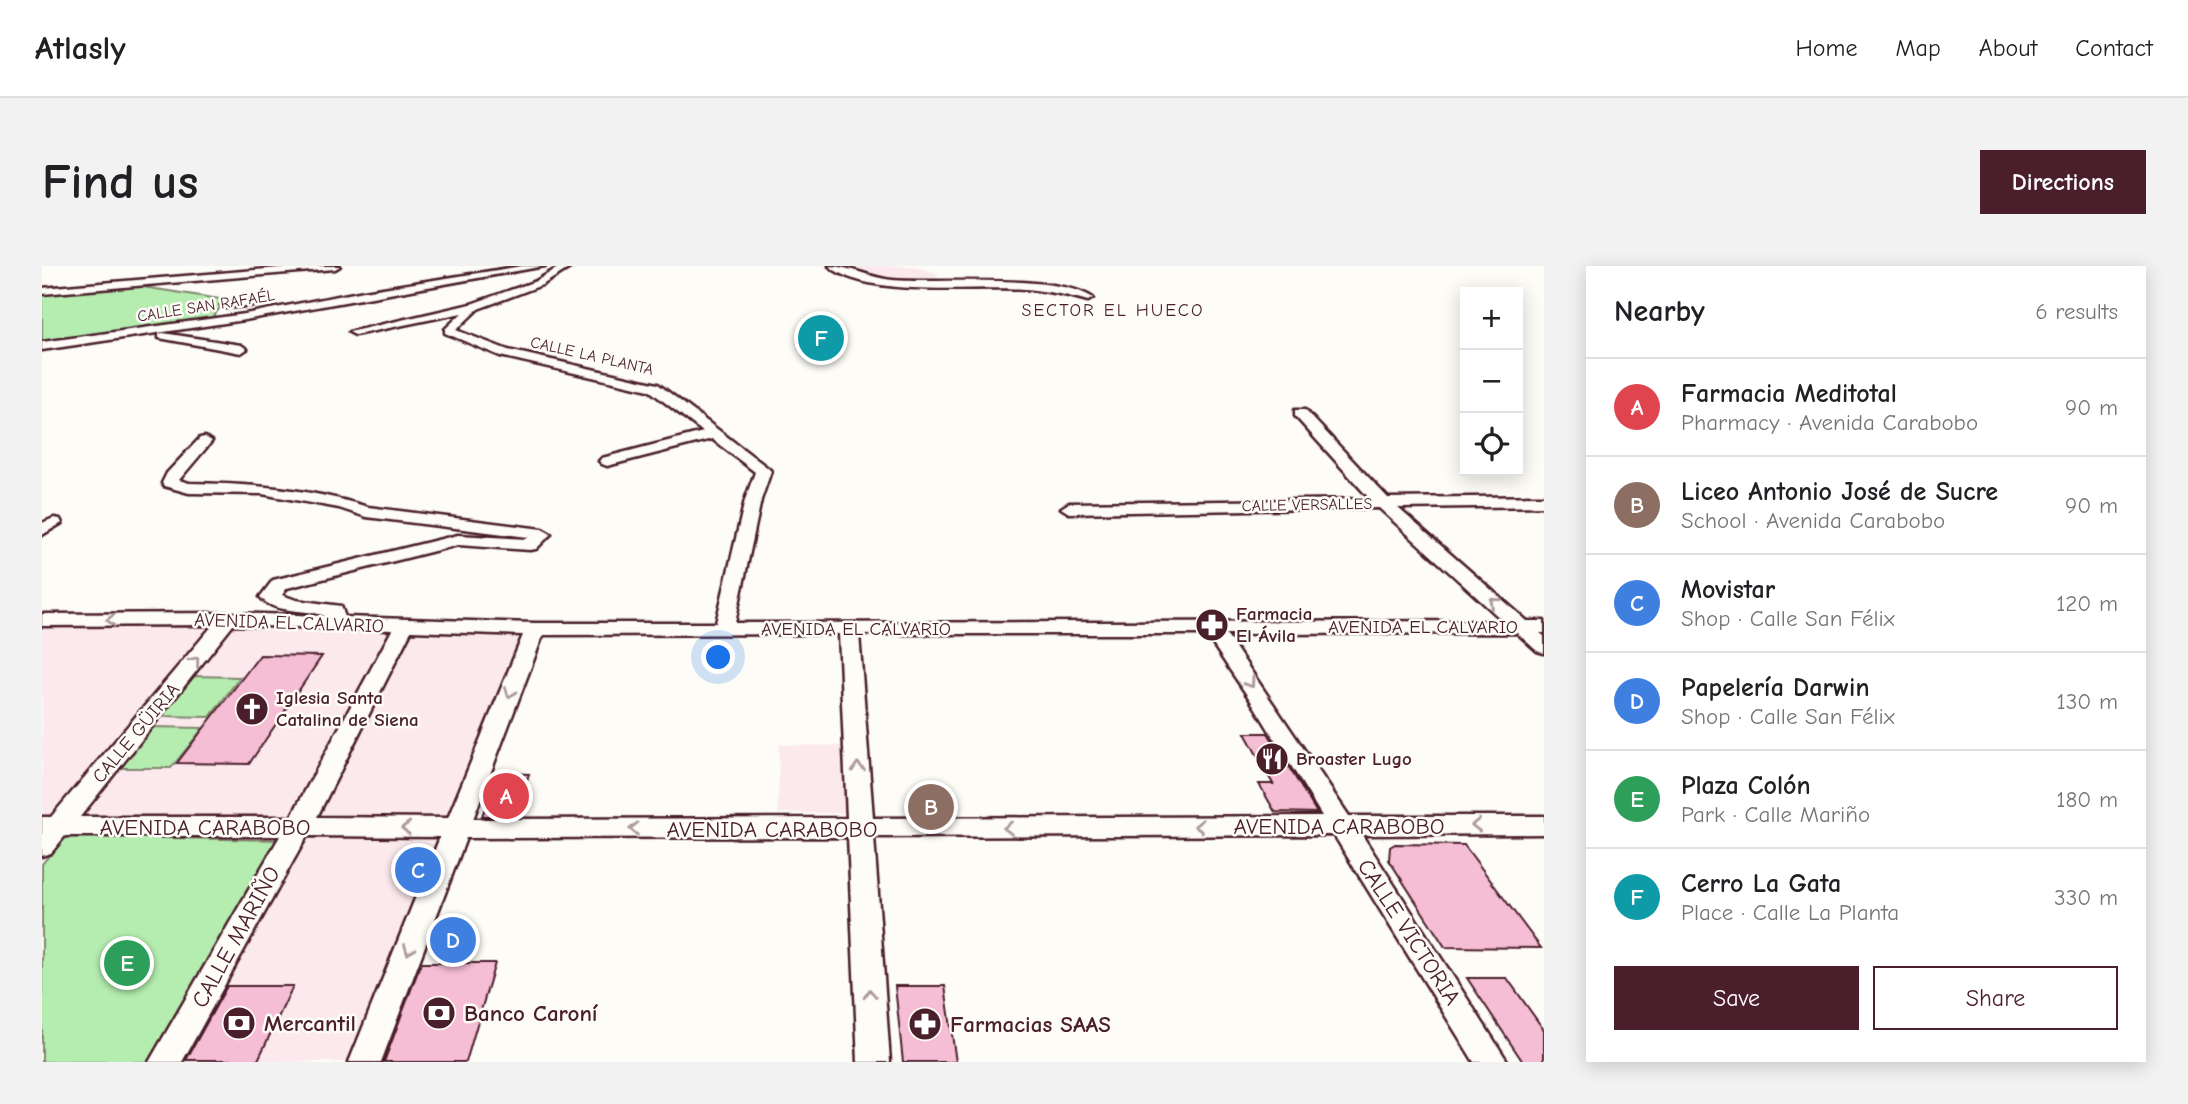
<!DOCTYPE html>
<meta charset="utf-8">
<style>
:root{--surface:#fff;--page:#f2f2f2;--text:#202124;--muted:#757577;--line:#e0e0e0;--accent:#4a1f2b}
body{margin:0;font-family:"Comic Neue",sans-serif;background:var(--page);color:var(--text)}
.controls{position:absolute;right:21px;top:21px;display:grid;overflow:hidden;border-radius:0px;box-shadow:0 4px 18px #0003}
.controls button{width:63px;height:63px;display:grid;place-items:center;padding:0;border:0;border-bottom:2px solid var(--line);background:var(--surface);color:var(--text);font:35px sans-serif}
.you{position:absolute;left:677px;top:392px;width:24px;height:24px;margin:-18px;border:5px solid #fff;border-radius:50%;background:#1a73e8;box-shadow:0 0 0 10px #1a73e833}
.badge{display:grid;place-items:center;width:46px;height:46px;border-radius:50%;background:var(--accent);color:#fff;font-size:23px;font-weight:700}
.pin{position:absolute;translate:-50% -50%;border:4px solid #fff;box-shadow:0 2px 7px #0006}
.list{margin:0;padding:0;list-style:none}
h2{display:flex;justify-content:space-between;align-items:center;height:91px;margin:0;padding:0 28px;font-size:30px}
h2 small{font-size:23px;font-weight:400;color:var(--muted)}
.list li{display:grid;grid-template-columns:46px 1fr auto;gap:21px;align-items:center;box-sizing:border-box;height:98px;padding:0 28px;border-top:2px solid var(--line)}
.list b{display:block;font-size:26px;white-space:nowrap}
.list p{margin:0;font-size:23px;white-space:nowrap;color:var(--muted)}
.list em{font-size:23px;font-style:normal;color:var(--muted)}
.actions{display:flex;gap:14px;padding:21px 28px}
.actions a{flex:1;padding:16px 0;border:2px solid var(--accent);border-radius:0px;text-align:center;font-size:24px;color:var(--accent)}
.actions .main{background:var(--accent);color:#fff}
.icon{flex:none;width:38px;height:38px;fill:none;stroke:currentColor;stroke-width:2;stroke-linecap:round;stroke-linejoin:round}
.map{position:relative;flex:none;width:1502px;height:796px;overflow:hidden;border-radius:0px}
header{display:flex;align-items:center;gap:42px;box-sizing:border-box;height:98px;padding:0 35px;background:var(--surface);border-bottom:2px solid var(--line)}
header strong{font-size:33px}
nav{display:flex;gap:38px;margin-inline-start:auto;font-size:24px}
.intro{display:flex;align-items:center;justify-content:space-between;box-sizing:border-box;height:168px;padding:0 42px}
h1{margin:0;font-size:49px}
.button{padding:18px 32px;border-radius:0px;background:var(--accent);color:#fff;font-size:24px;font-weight:700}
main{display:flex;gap:42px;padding:0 42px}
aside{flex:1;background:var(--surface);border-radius:0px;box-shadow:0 4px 18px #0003}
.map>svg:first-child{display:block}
.built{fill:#fbe9ed}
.green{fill:#b5edb0;stroke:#80866e;stroke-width:2}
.building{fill:#f6bed5;stroke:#4a1f2b;stroke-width:2}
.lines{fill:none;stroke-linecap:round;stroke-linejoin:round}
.minor-casing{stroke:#4a1f2b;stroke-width:5}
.minor{fill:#fdfcf7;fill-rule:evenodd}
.oneway{stroke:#ac999b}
.labels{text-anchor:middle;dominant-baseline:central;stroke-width:5;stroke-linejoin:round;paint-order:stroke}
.far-street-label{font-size:16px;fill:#4a1f2b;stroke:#fdfcf7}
.far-neighbourhood-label{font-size:18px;letter-spacing:2px;fill:#4a1f2b;stroke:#fdfcf7}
.poi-label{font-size:19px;font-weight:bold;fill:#4a1f2b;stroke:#fdfcf7;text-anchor:start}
.street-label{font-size:19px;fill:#4a1f2b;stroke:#fdfcf7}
.near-street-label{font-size:23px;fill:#4a1f2b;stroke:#fdfcf7}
.near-poi-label{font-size:23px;font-weight:bold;fill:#4a1f2b;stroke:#fdfcf7;text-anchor:start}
</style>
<header>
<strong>Atlasly</strong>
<nav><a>Home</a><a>Map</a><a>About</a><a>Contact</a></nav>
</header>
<div class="intro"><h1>Find us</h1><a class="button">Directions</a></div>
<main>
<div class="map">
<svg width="1502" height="796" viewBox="0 0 1502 796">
<rect width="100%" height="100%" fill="#fdfcf7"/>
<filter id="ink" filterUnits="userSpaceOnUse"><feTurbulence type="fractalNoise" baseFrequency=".0143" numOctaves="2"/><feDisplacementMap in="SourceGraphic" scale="14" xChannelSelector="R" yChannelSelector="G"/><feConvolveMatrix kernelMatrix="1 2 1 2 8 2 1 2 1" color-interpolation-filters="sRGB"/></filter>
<g filter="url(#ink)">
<!-- built -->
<g class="built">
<path d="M 796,0 L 871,0 L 897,8 L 890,17 L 846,16 L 821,10 Z"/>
<path d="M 0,354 L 493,363 L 323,796 L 0,796 Z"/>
<path d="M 737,479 L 802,480 L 807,547 L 736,547 Z"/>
</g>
<!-- green -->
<g class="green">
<path d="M 82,18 L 184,34 L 166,57 L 0,80 L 0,25 Z"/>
<path d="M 150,410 L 198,411 L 168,451 L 118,450 Z"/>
<path d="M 110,461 L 161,462 L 129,502 L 77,502 Z"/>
<path d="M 23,570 L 241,574 L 112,796 L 0,796 L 0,598 Z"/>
</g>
<!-- building -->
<g class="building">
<path d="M 218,389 L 280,390 L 207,498 L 135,497 Z"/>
<path d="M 1203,467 L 1226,467 L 1275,547 L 1233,546 L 1217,518 L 1231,518 Z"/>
<path d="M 456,507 L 487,508 L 473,550 L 440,550 Z"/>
<path d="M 1353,578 L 1422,579 L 1499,682 L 1403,681 L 1347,594 L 1348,581 Z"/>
<path d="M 379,697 L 453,697 L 424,796 L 342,796 Z"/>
<path d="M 1425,712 L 1465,712 L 1502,764 L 1502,796 L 1481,796 Z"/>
<path d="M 185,720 L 251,720 L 216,794 L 144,794 Z"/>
<path d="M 853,720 L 903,720 L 914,796 L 861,796 Z"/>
</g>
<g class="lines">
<defs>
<g id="minor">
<path d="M 260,0 L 298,0 L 293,3 L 0,28 L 0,22 Z"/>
<path d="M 480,0 L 503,0 L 203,54 L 0,84 L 0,76 L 203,48 L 322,25 Z"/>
<path d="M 519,0 L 531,0 L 500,19 L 436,43 L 414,64 L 466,84 L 616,118 L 726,202 L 729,205 L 719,234 L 693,357 L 1461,355 L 1337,242 L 1027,247 L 1019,242 L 1027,237 L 1328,233 L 1253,150 L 1253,144 L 1263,144 L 1346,232 L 1502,230 L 1502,240 L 1356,242 L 1485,355 L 1502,355 L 1502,367 L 1498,367 L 1502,370 L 1502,387 L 1495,385 L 1475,367 L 1184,368 L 1307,550 L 1502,550 L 1502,568 L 1320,569 L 1466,796 L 1432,796 L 1292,569 L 832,571 L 848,796 L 816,796 L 806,571 L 424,572 L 339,796 L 307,796 L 398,571 L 265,570 L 140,796 L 107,796 L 238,570 L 23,570 L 9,587 L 0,590 L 0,551 L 9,551 L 171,359 L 0,360 L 0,348 L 186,347 L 283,350 C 265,342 233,349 218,331 L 231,314 L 416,269 L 484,273 L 486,271 L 324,251 L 297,242 L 220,228 L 147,227 L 122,220 L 120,217 L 125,207 L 158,172 L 163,171 L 170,175 L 137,214 L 147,217 C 210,218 266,222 326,241 L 500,263 L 509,268 L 494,283 L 488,284 L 416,279 L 245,322 L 240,329 L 254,334 L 299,340 L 303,351 L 493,357 L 674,357 L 703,234 L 713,206 L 670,173 L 565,200 L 560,198 L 557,195 L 560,192 L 661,166 L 607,124 L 458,90 L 403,67 L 403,63 L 420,47 L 313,69 L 307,66 L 429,38 L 494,15 ZM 191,359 L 350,364 L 249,551 L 38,551 ZM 369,365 L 481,369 L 406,552 L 275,551 ZM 797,368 L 805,552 L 431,553 L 501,369 ZM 817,368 L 1164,368 L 1213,441 L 1280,550 L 831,552 Z"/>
<path d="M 787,0 C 808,0 828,12 850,14 C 896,18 1017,7 1051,32 L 1046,35 C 1025,29 1005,25 983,23 C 933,19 826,33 787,0 Z"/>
<path d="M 220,33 L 224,34 L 224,38 L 184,42 L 179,39 L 184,36 Z"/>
<path d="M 121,67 L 199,79 L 205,83 L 199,87 L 117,72 L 117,68 Z"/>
<path d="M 12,252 L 18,253 L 20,257 L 0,269 L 0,257 Z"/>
</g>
</defs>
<!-- minor casing -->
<use href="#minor" class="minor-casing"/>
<!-- minor -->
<use href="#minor" class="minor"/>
</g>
<!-- one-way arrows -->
<defs><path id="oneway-chevron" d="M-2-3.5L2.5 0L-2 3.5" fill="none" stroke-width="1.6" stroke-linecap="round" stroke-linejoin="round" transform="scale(1.75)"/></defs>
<g class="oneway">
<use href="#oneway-chevron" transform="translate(1452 336) rotate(-138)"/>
<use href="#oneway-chevron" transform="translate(69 354) rotate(180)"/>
<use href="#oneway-chevron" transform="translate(153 395) rotate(-51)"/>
<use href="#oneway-chevron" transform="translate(1208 417) rotate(55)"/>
<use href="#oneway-chevron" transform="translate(468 427) rotate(111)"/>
<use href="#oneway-chevron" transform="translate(816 501) rotate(-94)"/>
<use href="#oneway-chevron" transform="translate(1434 559) rotate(180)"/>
<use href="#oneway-chevron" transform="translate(1157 560) rotate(179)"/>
<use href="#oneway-chevron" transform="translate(364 562) rotate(-178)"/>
<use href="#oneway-chevron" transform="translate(966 562) rotate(180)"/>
<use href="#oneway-chevron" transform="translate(592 563) rotate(180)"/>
<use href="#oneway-chevron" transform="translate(367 684) rotate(111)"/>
<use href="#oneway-chevron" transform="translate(828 728) rotate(-93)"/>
</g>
</g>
<!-- icons -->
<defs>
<symbol id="pharmacy-disc" viewBox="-11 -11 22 22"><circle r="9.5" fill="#4a1f2b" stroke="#fdfcf7"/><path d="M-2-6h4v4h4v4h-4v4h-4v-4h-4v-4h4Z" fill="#fff"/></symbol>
<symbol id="church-disc" viewBox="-11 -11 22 22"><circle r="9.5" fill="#4a1f2b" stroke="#fdfcf7"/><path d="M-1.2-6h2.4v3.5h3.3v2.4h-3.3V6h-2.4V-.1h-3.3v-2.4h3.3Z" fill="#fff"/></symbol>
<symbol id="restaurant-disc" viewBox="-11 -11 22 22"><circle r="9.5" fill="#4a1f2b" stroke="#fdfcf7"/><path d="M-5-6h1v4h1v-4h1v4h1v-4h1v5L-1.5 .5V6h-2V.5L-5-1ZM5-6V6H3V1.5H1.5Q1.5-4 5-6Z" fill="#fff"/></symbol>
<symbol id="bank-disc" viewBox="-11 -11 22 22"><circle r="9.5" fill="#4a1f2b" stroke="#fdfcf7"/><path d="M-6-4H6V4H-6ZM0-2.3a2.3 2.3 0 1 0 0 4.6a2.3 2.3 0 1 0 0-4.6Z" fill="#fff"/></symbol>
</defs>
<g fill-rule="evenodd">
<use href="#pharmacy-disc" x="1151" y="340" width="38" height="38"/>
<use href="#church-disc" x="191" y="424" width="38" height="38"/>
<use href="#restaurant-disc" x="1211" y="474" width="38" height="38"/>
<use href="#bank-disc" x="378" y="728" width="38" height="38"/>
<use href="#bank-disc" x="178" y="738" width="38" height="38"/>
<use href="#pharmacy-disc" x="864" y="739" width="38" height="38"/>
</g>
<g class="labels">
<!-- far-street labels -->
<g class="far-street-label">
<text transform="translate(164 40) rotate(-9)">CALLE SAN RAFAÉL</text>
<text transform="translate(550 90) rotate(13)">CALLE LA PLANTA</text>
<text transform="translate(1265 239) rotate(-1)">CALLE VERSALLES</text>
</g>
<!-- far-neighbourhood labels -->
<g class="far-neighbourhood-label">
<text x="1071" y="44">SECTOR EL HUECO</text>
</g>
<!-- poi labels -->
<g class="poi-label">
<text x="1194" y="348">Farmacia<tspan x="1194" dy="22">El Ávila</tspan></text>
<text x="234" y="432">Iglesia Santa<tspan x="234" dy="22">Catalina de Siena</tspan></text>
<text x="1254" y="493">Broaster Lugo</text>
</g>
<!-- street labels -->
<g class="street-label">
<text transform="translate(247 357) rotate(2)">AVENIDA EL CALVARIO</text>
<text x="1381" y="361">AVENIDA EL CALVARIO</text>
<text x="814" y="363">AVENIDA EL CALVARIO</text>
<text transform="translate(94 467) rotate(-50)">CALLE GÜIRIA</text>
</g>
<!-- near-street labels -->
<g class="near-street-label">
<text x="1297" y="560">AVENIDA CARABOBO</text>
<text x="163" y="561">AVENIDA CARABOBO</text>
<text x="730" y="563">AVENIDA CARABOBO</text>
<text transform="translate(1367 666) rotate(57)">CALLE VICTORIA</text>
<text transform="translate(194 671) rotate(-61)">CALLE MARIÑO</text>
</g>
<!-- near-poi labels -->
<g class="near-poi-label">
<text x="422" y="747">Banco Caroní</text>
<text x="222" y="757">Mercantil</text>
<text x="908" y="758">Farmacias SAAS</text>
</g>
</g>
</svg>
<div class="controls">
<button>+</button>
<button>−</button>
<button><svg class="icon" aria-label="locate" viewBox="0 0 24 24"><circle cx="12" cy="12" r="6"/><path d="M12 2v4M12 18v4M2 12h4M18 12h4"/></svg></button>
</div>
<div class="you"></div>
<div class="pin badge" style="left:464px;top:530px;background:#e0444e">A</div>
<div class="pin badge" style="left:889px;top:541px;background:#8d6e63">B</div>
<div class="pin badge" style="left:376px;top:604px;background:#3f7fe0">C</div>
<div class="pin badge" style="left:411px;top:674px;background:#3f7fe0">D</div>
<div class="pin badge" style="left:85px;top:697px;background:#2e9e5b">E</div>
<div class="pin badge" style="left:779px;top:72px;background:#0f9aa8">F</div>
</div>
<aside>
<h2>Nearby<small>6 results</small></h2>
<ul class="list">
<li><span class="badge" style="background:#e0444e">A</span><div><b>Farmacia Meditotal</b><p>Pharmacy · Avenida Carabobo</p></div><em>90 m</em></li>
<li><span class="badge" style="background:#8d6e63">B</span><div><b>Liceo Antonio José de Sucre</b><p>School · Avenida Carabobo</p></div><em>90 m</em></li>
<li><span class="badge" style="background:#3f7fe0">C</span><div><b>Movistar</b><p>Shop · Calle San Félix</p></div><em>120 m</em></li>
<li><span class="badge" style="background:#3f7fe0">D</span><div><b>Papelería Darwin</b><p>Shop · Calle San Félix</p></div><em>130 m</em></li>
<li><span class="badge" style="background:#2e9e5b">E</span><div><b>Plaza Colón</b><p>Park · Calle Mariño</p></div><em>180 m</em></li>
<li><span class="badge" style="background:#0f9aa8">F</span><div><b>Cerro La Gata</b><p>Place · Calle La Planta</p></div><em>330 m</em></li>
</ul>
<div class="actions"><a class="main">Save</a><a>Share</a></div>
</aside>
</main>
